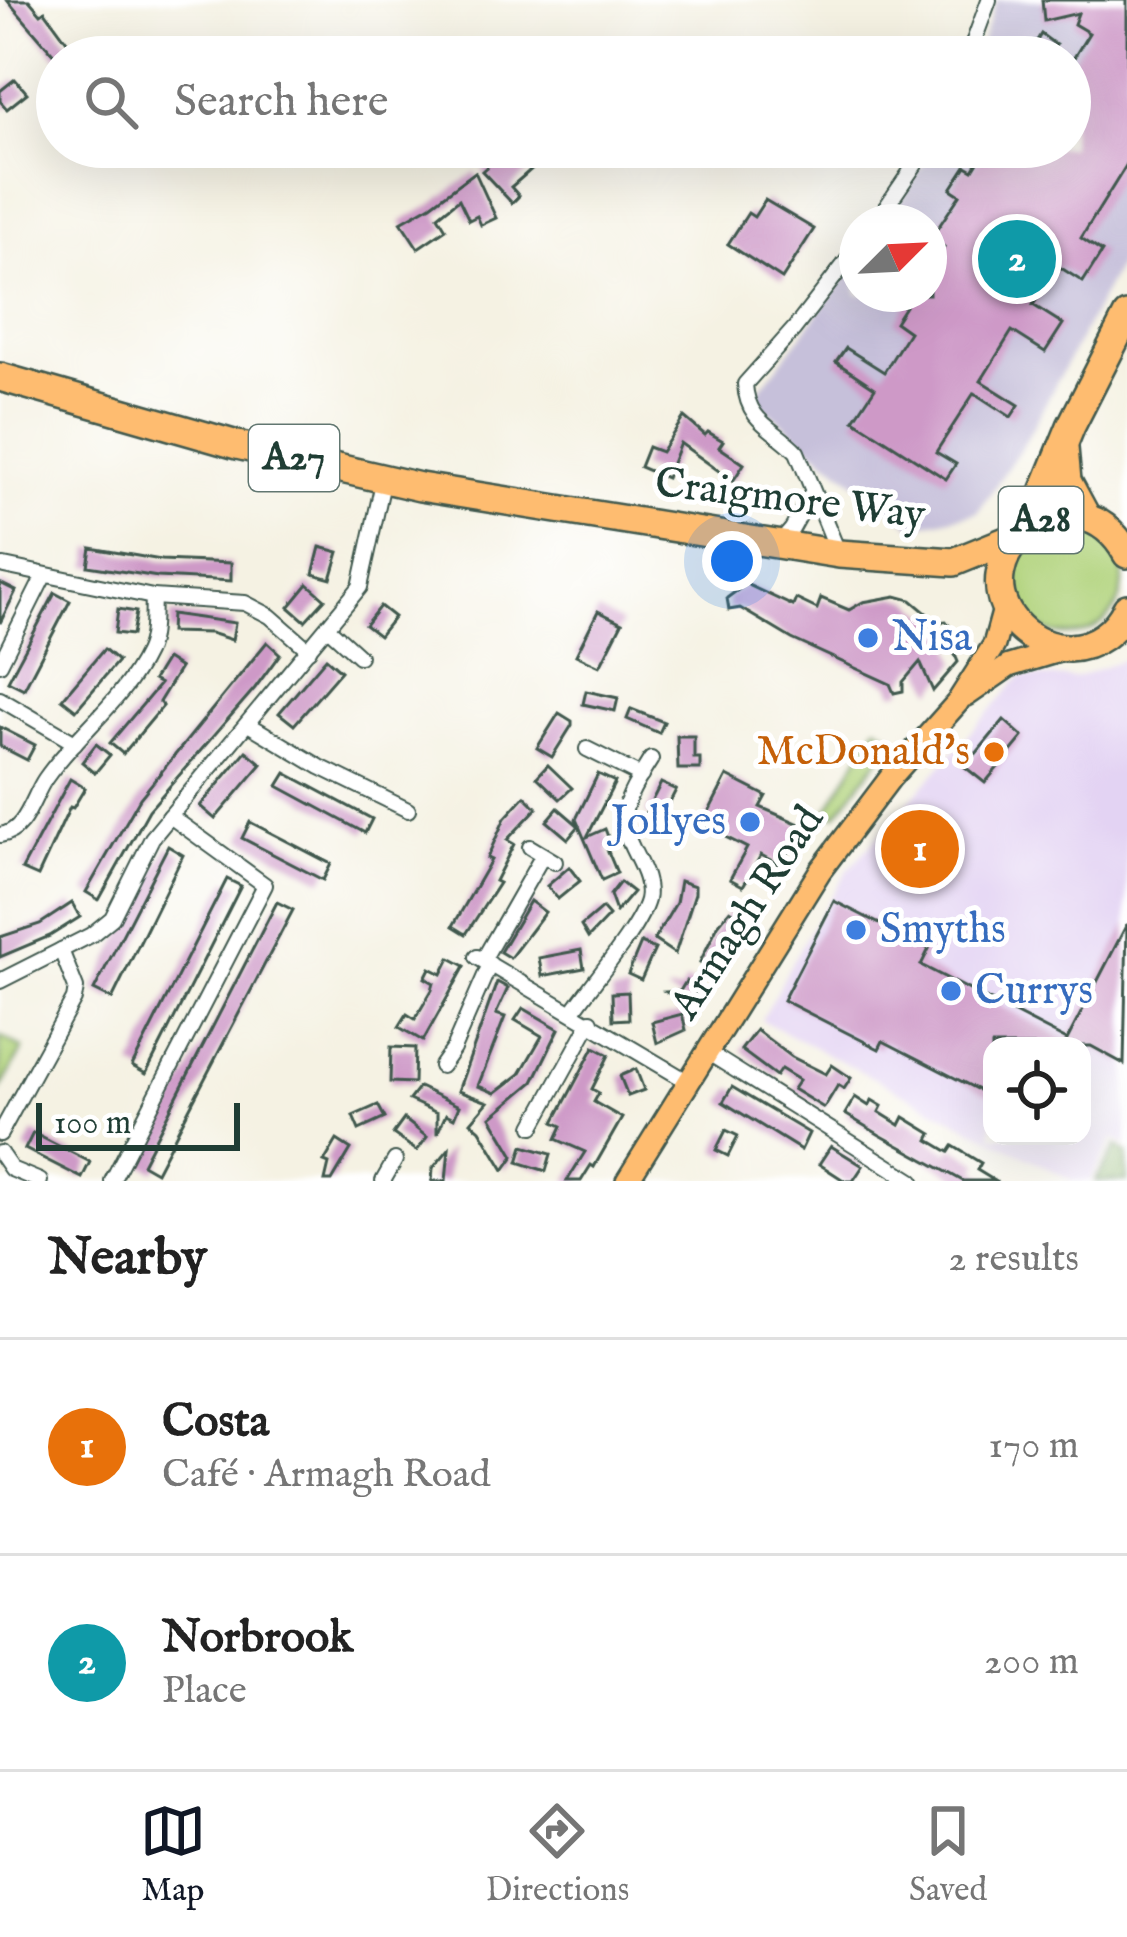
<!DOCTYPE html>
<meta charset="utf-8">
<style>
:root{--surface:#fff;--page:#f6f6f6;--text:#222;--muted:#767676;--line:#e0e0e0;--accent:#111827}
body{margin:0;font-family:"IM FELL English",serif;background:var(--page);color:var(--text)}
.controls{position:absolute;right:36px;bottom:36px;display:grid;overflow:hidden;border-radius:24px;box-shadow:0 12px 48px #0002}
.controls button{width:108px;height:108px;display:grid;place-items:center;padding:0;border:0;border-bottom:3px solid var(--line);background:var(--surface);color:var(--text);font:60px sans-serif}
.compass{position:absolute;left:839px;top:204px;width:108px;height:108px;border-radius:50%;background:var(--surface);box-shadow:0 12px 48px #0002;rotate:66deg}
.scale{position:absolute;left:36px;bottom:30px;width:204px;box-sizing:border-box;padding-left:12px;border:6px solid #1f3d34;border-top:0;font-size:33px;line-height:42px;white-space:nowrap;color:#1f3d34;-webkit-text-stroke:9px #fff;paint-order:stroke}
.you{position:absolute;left:732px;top:561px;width:42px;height:42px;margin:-30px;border:9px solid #fff;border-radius:50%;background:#1a73e8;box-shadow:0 0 0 18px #1a73e833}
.badge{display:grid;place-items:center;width:78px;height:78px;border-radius:50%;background:var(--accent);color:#fff;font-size:39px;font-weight:700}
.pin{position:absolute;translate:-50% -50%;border:6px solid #fff;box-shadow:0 3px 12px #0006}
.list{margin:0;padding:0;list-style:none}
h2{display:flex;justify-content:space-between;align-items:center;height:156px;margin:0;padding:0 48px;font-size:51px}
h2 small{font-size:39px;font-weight:400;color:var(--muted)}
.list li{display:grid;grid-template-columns:78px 1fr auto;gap:36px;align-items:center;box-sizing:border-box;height:216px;padding:0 48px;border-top:3px solid var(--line)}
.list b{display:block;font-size:45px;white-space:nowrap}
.list p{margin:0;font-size:39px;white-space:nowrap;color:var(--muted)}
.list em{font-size:39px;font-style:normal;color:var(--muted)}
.icon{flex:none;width:66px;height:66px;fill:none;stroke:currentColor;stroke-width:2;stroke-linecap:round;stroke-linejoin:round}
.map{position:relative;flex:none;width:1127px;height:1181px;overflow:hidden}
.search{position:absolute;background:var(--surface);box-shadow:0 12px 48px #0002;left:36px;right:36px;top:36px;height:132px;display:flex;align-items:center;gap:30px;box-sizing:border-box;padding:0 42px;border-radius:66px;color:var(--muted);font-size:45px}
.sheet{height:588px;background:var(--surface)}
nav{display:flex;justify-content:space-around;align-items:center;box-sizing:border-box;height:168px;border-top:3px solid var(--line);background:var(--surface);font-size:33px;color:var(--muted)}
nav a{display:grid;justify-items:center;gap:6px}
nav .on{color:var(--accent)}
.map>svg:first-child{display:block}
.built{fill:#e3d3f3;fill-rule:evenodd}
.industrial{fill:#c6c0da}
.green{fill:#b1d37c;stroke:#688858;stroke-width:3}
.forest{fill:#8cb56c;stroke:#567950;stroke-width:3}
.building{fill:#ce99c7}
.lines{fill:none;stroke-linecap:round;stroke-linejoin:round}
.street-casing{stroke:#3f584e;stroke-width:18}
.primary-casing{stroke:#3f584e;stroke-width:26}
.highway-casing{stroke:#3f584e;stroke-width:32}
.street{stroke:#fff;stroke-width:14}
.primary{stroke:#febc70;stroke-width:21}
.highway{stroke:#febc70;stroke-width:27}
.shop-dot{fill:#3f7fe0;stroke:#fff;stroke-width:4.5}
.food-dot{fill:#e8710a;stroke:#fff;stroke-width:4.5}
.labels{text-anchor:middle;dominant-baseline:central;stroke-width:10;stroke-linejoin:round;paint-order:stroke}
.shield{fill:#fff;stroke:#627771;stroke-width:3}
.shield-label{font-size:39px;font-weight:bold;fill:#1f3d34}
.street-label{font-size:42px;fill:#1f3d34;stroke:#fff}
.shop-label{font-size:42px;fill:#366cbe;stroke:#fff;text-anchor:start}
.food-label{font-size:42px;fill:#c56008;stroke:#fff;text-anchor:end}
</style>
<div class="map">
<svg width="1127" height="1181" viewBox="0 0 1127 1181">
<rect width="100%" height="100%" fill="#fff"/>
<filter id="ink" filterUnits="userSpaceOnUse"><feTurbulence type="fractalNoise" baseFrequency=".00833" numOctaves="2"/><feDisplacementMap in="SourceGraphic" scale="24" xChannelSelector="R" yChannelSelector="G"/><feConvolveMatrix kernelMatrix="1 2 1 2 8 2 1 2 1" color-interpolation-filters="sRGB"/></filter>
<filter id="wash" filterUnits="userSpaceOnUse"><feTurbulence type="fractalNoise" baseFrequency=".004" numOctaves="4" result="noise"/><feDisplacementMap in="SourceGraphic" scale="48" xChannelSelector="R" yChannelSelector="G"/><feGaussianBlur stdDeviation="2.7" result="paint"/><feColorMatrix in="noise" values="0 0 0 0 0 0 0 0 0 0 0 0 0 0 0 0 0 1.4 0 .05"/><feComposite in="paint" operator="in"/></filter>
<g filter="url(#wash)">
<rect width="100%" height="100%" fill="#f5f2e3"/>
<!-- built -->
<path class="built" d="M 1127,658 L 1127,1145 L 1113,1139 L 1090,1181 L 1074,1181 L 761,1020 L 810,929 L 848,870 L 1021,676 L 1075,678 ZM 992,1046 L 1082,1046 L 1082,1136 L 992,1136 Z"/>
<!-- industrial -->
<path class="industrial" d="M 997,0 L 1127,0 L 1127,249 L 1026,440 L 978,512 L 913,527 L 814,450 L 760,403 L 757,393 L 857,263 L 857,294 L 929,294 L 929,222 L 887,222 L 935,147 L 1070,147 L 1070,57 L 976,57 Z"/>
<!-- green -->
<g class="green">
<circle cx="1068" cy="580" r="55"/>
<path d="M 877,726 L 895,738 L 836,815 L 827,811 Z"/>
<path d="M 0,1036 L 23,1049 L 0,1090 Z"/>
</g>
<!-- forest -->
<path class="forest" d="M 1117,1146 L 1127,1153 L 1127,1181 L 1095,1181 Z"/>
<g id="blocks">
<!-- building -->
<g class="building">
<path d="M 7,0 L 29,0 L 41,14 L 45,11 L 75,52 L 70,57 L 56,57 Z"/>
<path d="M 1042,0 L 1127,0 L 1127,164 L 1081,238 L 1102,252 L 1083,282 L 1058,266 L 1033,305 L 1063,324 L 1045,352 L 1012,331 L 981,381 L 1019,405 L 1011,417 L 974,393 L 936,452 L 956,464 L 946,479 L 854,420 L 875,388 L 836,362 L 846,348 L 884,372 L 909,332 L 895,322 L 913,294 L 929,294 L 929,269 L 944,247 L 931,238 L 960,195 L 951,189 L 966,166 L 973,170 L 987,147 L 1070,147 L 1070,64 L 1089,33 L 1074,24 L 1078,13 L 1044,21 Z"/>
<path d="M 1041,34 L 1056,45 L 1048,57 L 1027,57 Z"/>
<path d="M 15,79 L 27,93 L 7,109 L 0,101 L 0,91 Z"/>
<path d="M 509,147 L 557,147 L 511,187 L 519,196 L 512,203 L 482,171 Z"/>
<path d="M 475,172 L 496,218 L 481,225 L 477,216 L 469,220 L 459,199 L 438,216 L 446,229 L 418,248 L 401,222 L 431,205 Z"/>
<path d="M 765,200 L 814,229 L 782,279 L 728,244 L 748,213 L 754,217 Z"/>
<path d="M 684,417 L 705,435 L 708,432 L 723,441 L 719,447 L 744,464 L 733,481 L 680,443 L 666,478 L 640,467 L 648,447 L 661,452 Z"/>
<path d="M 320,547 L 339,552 L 331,579 L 313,574 Z"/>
<path d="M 91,548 L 161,560 L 231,563 L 231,581 L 158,577 L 88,566 Z"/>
<path d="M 0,583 L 16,591 L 0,623 Z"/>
<path d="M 308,584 L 325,599 L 305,621 L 289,607 Z"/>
<path d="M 746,584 L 793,606 L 796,599 L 817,609 L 821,598 L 849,610 L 863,602 L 896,596 L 911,600 L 937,622 L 946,621 L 950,627 L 947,636 L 958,662 L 933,691 L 920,662 L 903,682 L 903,691 L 894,693 L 890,684 L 792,639 L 740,608 L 729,610 L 727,598 Z"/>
<path d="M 55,593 L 70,601 L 24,689 L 8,681 Z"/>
<path d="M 380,606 L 394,617 L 379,636 L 365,625 Z"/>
<path d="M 118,609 L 136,612 L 132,635 L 115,633 Z"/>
<path d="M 598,611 L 622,623 L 600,666 L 576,655 Z"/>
<path d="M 171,614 L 235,623 L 232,640 L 210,633 L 170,632 Z"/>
<path d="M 267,642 L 280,654 L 255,688 L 149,810 L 99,900 L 86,892 L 140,798 Z"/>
<path d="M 104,649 L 118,661 L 76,710 L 62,699 Z"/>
<path d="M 326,658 L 341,671 L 294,725 L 279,713 Z"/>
<path d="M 166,659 L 180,668 L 159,702 L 163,706 L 123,754 L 110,743 L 160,684 L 153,680 Z"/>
<path d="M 586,691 L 618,698 L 615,711 L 583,704 Z"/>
<path d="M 631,709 L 664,722 L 659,733 L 627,719 Z"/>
<path d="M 559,713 L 572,721 L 572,725 L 552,757 L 537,748 Z"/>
<path d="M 1004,720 L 1023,737 L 985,783 L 965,767 Z"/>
<path d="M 0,727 L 35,745 L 27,760 L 0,746 Z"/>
<path d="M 677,736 L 694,736 L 694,758 L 700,758 L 700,769 L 678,769 Z"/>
<path d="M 96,744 L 110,755 L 95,773 L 82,762 Z"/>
<path d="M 246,751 L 262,764 L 215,819 L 200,806 Z"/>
<path d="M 548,765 L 572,788 L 560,799 L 537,777 Z"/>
<path d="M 286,773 L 372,819 L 365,833 L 278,786 Z"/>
<path d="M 598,774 L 615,782 L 587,837 L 605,829 L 612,847 L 607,849 L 617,873 L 602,880 L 576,819 Z"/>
<path d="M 727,776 L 766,796 L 760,807 L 804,826 L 780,865 L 761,855 L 743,886 L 730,879 L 747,848 L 702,825 Z"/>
<path d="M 70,779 L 85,788 L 73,808 L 70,807 L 38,876 L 22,869 Z"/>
<path d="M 661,783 L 676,790 L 660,821 L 645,814 Z"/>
<path d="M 525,796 L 537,808 L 507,840 L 514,844 L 495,881 L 499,883 L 466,934 L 453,926 L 491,860 L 487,858 L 505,818 Z"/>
<path d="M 558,808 L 579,826 L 568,839 L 547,821 Z"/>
<path d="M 903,819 L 946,840 L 932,868 L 889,847 Z"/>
<path d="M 250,822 L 331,864 L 323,880 L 242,838 Z"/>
<path d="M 168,846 L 183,855 L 112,999 L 94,990 Z"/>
<path d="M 569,867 L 580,881 L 558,899 L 547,886 Z"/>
<path d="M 227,879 L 241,886 L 146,1074 L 132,1066 Z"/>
<path d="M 680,881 L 695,886 L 695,893 L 675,954 L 654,940 L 676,903 Z"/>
<path d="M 620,882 L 633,892 L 616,912 L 610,895 Z"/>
<path d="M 530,901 L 545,912 L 510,958 L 500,952 Z"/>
<path d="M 834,901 L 929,949 L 921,965 L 1067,1040 L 1127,924 L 1124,1064 L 1091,1046 L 992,1046 L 992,1097 L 883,1041 L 879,1049 L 783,1000 Z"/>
<path d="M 277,902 L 293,910 L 156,1172 L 142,1164 Z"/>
<path d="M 72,903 L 80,917 L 50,936 L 0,957 L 0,937 L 40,924 Z"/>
<path d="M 602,908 L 609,916 L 588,938 L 581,926 Z"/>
<path d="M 730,910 L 743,918 L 714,969 L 700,962 L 718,925 Z"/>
<path d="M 641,943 L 655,949 L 641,980 L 628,974 Z"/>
<path d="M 581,950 L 584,968 L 542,976 L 539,958 Z"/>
<path d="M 450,958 L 465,966 L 423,1041 L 399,1027 L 407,1014 L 415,1019 L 432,990 L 434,983 L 425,978 L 430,968 L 442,974 Z"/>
<path d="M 686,981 L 699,989 L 689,1005 L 666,992 L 680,991 Z"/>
<path d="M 497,982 L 508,988 L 496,1014 L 505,1017 L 478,1086 L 495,1093 L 520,1074 L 542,1036 L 515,1020 L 523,1008 L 559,1029 L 533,1082 L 491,1117 L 514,1156 L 504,1170 L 480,1130 L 471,1122 L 488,1102 L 458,1091 Z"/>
<path d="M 628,992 L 629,1019 L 613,1020 L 612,993 Z"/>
<path d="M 682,1014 L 686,1030 L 657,1043 L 652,1022 Z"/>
<path d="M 756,1030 L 792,1057 L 826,1074 L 832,1065 L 851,1078 L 844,1089 L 838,1085 L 824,1108 L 793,1089 L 799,1080 L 781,1069 L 776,1076 L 741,1050 Z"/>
<path d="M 391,1047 L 415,1048 L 414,1083 L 390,1082 Z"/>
<path d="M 594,1047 L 609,1055 L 592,1089 L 599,1093 L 594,1102 L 622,1118 L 594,1167 L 591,1165 L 581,1181 L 567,1181 L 585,1152 L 556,1139 L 562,1126 L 554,1122 Z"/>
<path d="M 636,1069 L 644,1090 L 628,1096 L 620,1076 Z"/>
<path d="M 419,1087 L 459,1106 L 454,1118 L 446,1114 L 437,1134 L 437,1113 L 409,1100 Z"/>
<path d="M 732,1087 L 809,1133 L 801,1150 L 723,1102 Z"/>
<path d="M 855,1097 L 869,1106 L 872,1100 L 882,1106 L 879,1112 L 900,1125 L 904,1117 L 932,1134 L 929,1140 L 949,1152 L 953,1146 L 981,1163 L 977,1170 L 995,1181 L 963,1181 L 880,1135 L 845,1114 Z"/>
<path d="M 378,1105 L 385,1118 L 359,1130 L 353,1116 Z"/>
<path d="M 404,1119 L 427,1137 L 417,1151 L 393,1134 Z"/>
<path d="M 726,1130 L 738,1136 L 728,1156 L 716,1150 Z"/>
<path d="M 33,1133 L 90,1162 L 82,1178 L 25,1149 Z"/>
<path d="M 337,1140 L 351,1149 L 332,1181 L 325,1181 L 329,1164 L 324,1162 Z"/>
<path d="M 523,1146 L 551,1154 L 546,1171 L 518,1162 Z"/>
<path d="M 831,1146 L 863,1166 L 853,1181 L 845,1181 L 819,1164 Z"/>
<path d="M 449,1149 L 446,1181 L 432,1181 L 433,1168 Z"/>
</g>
</g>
</g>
<g filter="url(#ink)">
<use href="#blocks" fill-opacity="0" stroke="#3f584e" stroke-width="3"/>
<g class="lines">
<defs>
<g id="street">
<path d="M 968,57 L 989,0"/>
<path d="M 876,222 L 927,147"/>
<path d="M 779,544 L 792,529 L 812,493"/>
<path d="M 839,554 L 797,452 C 774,428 747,422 745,384 L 794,329 L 857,248"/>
<path d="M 4,566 L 153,597 L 245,603 L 270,616 L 309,650"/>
<path d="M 328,628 L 359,656"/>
<path d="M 0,664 L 44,576"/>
<path d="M 0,699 L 75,743"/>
<path d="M 248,724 L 320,767 L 408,810"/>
<path d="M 587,749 L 641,776"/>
<path d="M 0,835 C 26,832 32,798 45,779 C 76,734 122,703 146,653 C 154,637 152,615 153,597"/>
<path d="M 530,847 L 555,862"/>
<path d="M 477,957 L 687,1081"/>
<path d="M 483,960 L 543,855"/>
<path d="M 0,981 L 91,935 L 112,918 L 152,838 L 360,587 L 384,478"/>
<path d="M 573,1011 C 592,983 639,929 647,900 C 654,869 617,841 625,810 C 629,792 642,774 651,759"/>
<path d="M 707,1052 L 912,1181"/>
<path d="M 441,1066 L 453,1049 L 490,964"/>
<path d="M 533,1126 L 591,1021"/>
<path d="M 0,1134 L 74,999 L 76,988 L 61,950"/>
<path d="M 0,1153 L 11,1169 L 40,1181"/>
<path d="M 112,1181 L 265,885 L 170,816"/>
<path d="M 383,1181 L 395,1160"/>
</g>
<g id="primary">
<path d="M 967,695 L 1009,666 L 1062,650"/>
<path d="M 627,1181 L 820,871 L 891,777 L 957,703 L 994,645 L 1005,605"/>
</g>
<g id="highway">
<path d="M 0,377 L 237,445 L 420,487 L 839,554 L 954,562 L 1018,536"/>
<path d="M 1064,448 L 1067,481 L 1087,518"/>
<path d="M 1030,526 L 1071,426 L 1127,316"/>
<path d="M 1127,554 C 1075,460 952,558 1019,627 C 1032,640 1050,648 1069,648 C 1095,647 1116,631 1127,608"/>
</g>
</defs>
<!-- street casing -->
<use href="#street" class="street-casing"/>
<!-- primary casing -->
<use href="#primary" class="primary-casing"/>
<!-- highway casing -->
<use href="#highway" class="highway-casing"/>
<!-- street -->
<use href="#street" class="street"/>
<!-- primary -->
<use href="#primary" class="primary"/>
<!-- highway -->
<use href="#highway" class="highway"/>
</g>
</g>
<!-- markers -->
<g class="shop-dot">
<circle cx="868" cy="638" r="12"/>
<circle cx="750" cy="822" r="12"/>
<circle cx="856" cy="930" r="12"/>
<circle cx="951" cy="991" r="12"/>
</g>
<circle class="food-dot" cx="994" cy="752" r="12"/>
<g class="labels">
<!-- shield labels -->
<g class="shield">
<rect x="249" y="425" width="90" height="66" rx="9"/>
<rect x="999" y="487" width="84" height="66" rx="9"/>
</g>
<g class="shield-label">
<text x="294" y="458">A27</text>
<text x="1041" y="520">A28</text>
</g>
<!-- street labels -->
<g class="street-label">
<text transform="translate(790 500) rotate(7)">Craigmore Way</text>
<text transform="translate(748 913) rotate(-57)">Armagh Road</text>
</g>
<!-- shop labels -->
<g class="shop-label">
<text x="892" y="638">Nisa</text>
<text x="726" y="822" text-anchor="end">Jollyes</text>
<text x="880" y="930">Smyths</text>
<text x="975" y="991">Currys</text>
</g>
<!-- food labels -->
<g class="food-label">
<text x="970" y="752">McDonald's</text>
</g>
</g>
</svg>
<div class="controls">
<button><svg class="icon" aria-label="locate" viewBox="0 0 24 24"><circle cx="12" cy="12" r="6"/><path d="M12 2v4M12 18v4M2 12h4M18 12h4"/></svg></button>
</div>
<svg class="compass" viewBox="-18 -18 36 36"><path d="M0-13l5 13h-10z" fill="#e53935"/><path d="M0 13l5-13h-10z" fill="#767676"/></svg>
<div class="scale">100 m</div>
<div class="you"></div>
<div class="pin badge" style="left:920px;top:849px;background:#e8710a">1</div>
<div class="pin badge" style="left:1017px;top:259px;background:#0f9aa8">2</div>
<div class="search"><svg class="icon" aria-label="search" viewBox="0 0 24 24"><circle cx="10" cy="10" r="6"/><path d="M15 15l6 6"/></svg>Search here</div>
</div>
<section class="sheet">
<h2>Nearby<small>2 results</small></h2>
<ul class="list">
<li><span class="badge" style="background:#e8710a">1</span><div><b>Costa</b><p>Café · Armagh Road</p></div><em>170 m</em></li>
<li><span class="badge" style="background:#0f9aa8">2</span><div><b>Norbrook</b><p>Place</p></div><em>200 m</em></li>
</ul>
</section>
<nav>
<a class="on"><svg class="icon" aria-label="map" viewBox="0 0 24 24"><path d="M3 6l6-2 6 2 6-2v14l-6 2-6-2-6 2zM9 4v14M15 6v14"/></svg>Map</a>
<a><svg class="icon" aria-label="directions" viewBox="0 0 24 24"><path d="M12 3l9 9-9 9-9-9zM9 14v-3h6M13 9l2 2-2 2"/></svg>Directions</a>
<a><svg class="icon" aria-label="saved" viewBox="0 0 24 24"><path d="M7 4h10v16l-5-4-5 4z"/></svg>Saved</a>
</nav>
